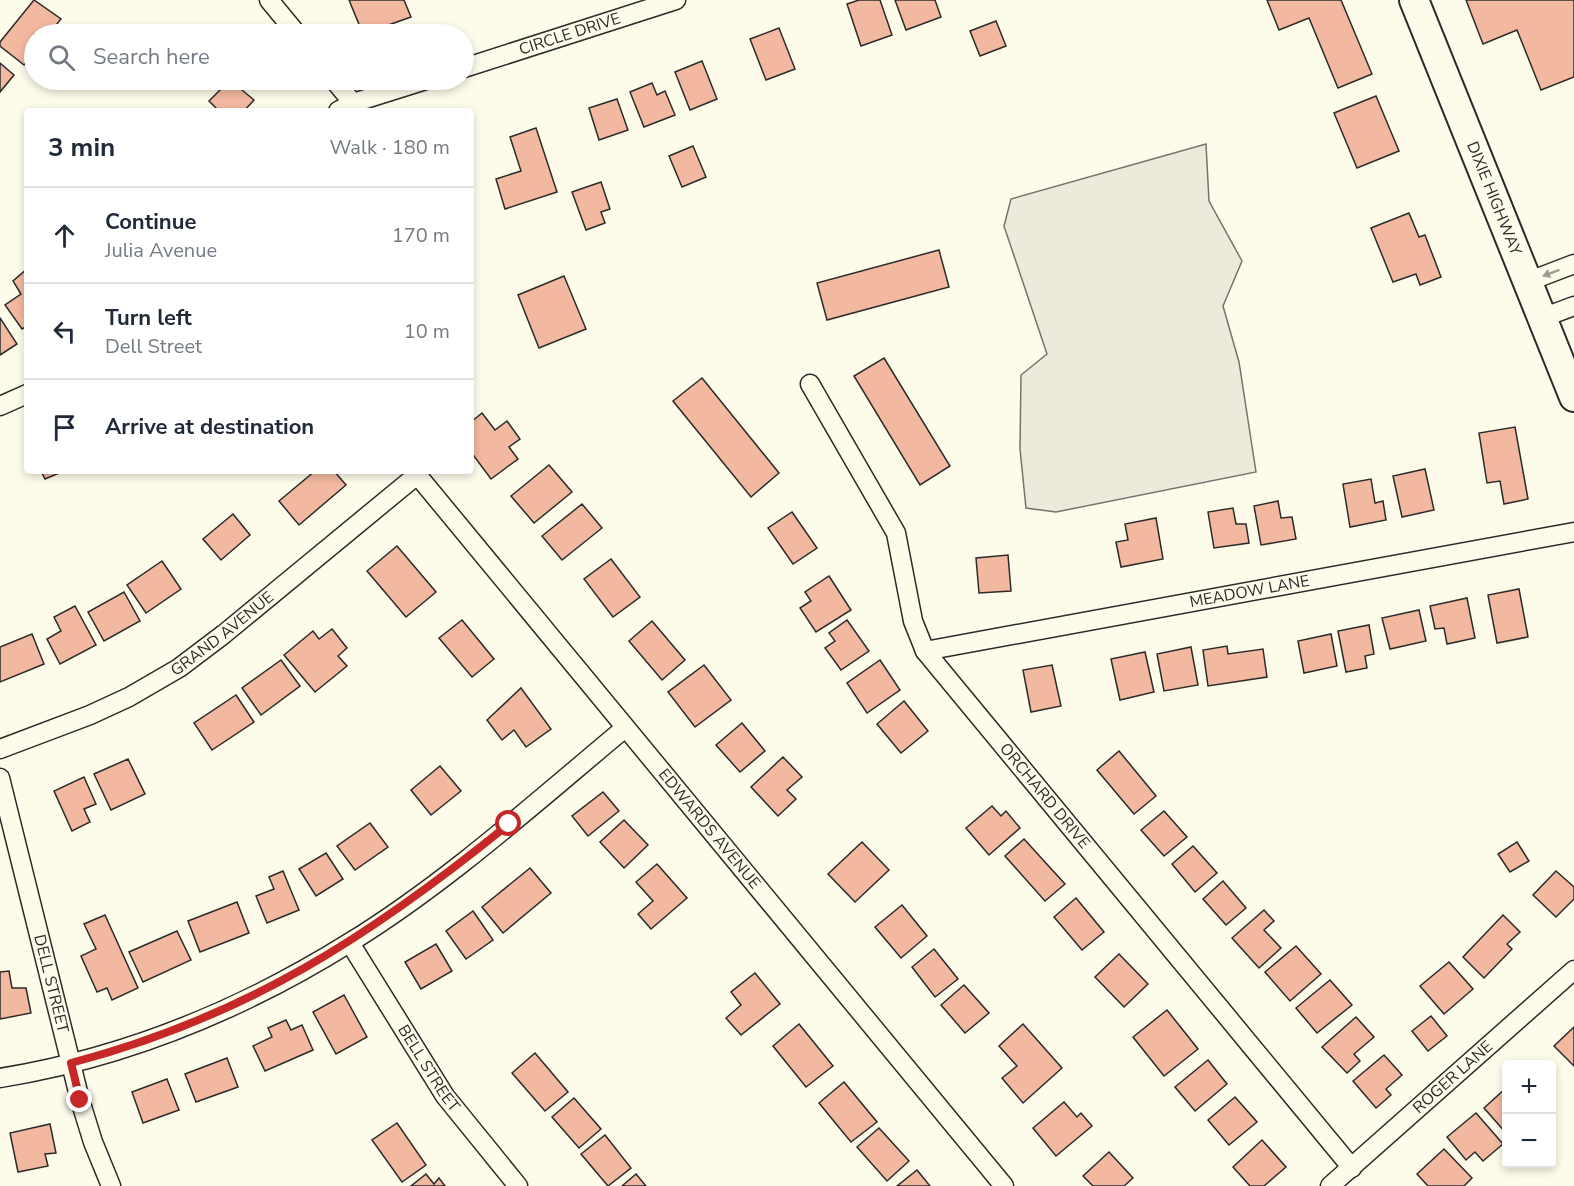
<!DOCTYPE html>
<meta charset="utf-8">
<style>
:root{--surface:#fff;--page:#f6f6f7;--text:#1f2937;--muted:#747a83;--line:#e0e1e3}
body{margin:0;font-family:"Nunito Sans",sans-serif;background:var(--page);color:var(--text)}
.controls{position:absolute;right:18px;bottom:18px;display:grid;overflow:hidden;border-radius:6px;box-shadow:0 3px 9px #0003}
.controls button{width:54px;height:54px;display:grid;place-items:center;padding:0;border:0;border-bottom:2px solid var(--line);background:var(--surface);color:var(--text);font:30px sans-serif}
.stop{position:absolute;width:18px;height:18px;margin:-14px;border:4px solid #c62828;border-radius:50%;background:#fff}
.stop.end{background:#c62828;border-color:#fff;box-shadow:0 2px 6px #0008}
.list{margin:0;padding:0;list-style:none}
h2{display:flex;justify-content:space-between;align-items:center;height:78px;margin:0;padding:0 24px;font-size:26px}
h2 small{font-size:20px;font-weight:400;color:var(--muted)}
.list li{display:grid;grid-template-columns:39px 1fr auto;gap:18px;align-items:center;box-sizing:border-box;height:96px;padding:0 24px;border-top:2px solid var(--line)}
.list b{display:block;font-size:22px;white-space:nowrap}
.list p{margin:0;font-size:20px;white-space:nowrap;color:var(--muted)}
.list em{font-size:20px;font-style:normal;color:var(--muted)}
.icon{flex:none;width:33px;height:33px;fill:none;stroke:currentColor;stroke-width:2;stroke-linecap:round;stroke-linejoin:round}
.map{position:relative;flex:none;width:1574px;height:1186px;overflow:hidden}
.search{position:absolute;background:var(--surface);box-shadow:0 3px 9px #0003;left:24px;top:24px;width:450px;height:66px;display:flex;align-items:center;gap:15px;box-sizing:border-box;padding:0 21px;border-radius:33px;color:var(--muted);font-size:22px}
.panel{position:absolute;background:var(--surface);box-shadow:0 3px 9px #0003;left:24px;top:108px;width:450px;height:366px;border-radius:6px}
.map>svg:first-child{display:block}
.green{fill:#ecebdb;stroke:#74746e;stroke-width:1.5}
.building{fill:#f2b8a0;stroke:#2b2b2b;stroke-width:1.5}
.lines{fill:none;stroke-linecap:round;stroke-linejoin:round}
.street-casing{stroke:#2b2b2b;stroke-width:21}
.primary-casing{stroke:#2b2b2b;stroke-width:32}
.street{stroke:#fdfbea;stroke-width:18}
.primary{stroke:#fdfbea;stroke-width:28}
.oneway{fill:#9e9d94}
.route{stroke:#c62828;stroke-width:8}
.labels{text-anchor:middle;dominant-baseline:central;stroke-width:4.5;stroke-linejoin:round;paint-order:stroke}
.street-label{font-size:16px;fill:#2b2b2b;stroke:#fdfbea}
</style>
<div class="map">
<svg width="1574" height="1186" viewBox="0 0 1574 1186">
<rect width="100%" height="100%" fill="#fdfbea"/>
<!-- green -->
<path class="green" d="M 1206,144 L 1209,201 L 1242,261 L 1223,306 L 1239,362 L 1256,472 L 1056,512 L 1026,508 L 1020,449 L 1021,375 L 1047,354 L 1004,226 L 1011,199 Z"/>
<!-- building -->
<g class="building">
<path d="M 34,0 L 61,19 L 49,34 L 34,34 L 34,52 L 24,65 L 0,46 L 0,42 Z"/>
<path d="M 349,0 L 404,0 L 411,17 L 363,34 Z"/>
<path d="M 859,0 L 880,0 L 892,35 L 861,46 L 847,4 Z"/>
<path d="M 895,0 L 935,0 L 941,17 L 906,30 Z"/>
<path d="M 1267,0 L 1341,0 L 1372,74 L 1338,88 L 1309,18 L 1279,30 Z"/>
<path d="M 1466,0 L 1574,0 L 1574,77 L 1541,90 L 1517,30 L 1483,44 Z"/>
<path d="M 996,21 L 1006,46 L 980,56 L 970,31 Z"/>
<path d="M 779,28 L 795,69 L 766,80 L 750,39 Z"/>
<path d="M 702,61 L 717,99 L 690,110 L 675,72 Z"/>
<path d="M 0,63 L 14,75 L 0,92 Z"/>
<path d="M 230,80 L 254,100 L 244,111 L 219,111 L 209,101 Z"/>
<path d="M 652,83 L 657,95 L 665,91 L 675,115 L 644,127 L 630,92 Z"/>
<path d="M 1376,96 L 1399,151 L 1357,168 L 1334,113 Z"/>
<path d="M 617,99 L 628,130 L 599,140 L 589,108 Z"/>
<path d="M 536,128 L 557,192 L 505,209 L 496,179 L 521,171 L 510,137 Z"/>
<path d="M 693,146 L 706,177 L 682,187 L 669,156 Z"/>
<path d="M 601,182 L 610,209 L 601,212 L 605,223 L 586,230 L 572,192 Z"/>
<path d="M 1409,213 L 1419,237 L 1425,235 L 1441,277 L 1420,285 L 1416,274 L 1393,282 L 1371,228 Z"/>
<path d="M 939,250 L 949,287 L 827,320 L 817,283 Z"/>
<path d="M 27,269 L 27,326 L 22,329 L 5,305 L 21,294 L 13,281 Z"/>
<path d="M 564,276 L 586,329 L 539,348 L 518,295 Z"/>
<path d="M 0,318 L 17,344 L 0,355 Z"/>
<path d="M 884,358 L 950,466 L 920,485 L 854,376 Z"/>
<path d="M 702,378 L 779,473 L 751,497 L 673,401 Z"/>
<path d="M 482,413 L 495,430 L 507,421 L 520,439 L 509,447 L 518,459 L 491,479 L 471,452 L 471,422 Z"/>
<path d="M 1515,427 L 1528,499 L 1504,504 L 1500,481 L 1487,483 L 1479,433 Z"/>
<path d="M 549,465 L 572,492 L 534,523 L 511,496 Z"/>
<path d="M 1425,469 L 1434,510 L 1402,517 L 1393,476 Z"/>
<path d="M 41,471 L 64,471 L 45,479 Z"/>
<path d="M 315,471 L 334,471 L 346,485 L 299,525 L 279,501 Z"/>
<path d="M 1371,479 L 1375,503 L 1383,501 L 1386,520 L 1350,527 L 1343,484 Z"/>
<path d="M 1278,501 L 1281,518 L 1292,517 L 1296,539 L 1261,545 L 1254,506 Z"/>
<path d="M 582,504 L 602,528 L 562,560 L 542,536 Z"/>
<path d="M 1233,508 L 1236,524 L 1246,524 L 1249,543 L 1214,548 L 1208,512 Z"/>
<path d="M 792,512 L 817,548 L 793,564 L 768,528 Z"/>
<path d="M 233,514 L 250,535 L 221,560 L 203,539 Z"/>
<path d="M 1156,518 L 1163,559 L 1121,567 L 1116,542 L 1128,540 L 1125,524 Z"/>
<path d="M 397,546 L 436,592 L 406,617 L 367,571 Z"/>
<path d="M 1008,555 L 1011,591 L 979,593 L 976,558 Z"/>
<path d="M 611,559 L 640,597 L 613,617 L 584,579 Z"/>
<path d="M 162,561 L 181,589 L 146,613 L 127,585 Z"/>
<path d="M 829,576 L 851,610 L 816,632 L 800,608 L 811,601 L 805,592 Z"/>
<path d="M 1519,589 L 1528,637 L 1497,643 L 1488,595 Z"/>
<path d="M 124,592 L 140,621 L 104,641 L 88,612 Z"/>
<path d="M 1467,598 L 1475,638 L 1447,644 L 1444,628 L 1435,629 L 1430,606 Z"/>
<path d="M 75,606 L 96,645 L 60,664 L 47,639 L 61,631 L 54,617 Z"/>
<path d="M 1419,610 L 1426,641 L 1390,649 L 1382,618 Z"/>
<path d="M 462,620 L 494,659 L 472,677 L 439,638 Z"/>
<path d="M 847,620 L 869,651 L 841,670 L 825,648 L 835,641 L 829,633 Z"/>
<path d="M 652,621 L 685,660 L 662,680 L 629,641 Z"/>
<path d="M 1369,625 L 1374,654 L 1365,656 L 1367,668 L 1346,672 L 1338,631 Z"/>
<path d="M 332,629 L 347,648 L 338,656 L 347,666 L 315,692 L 284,655 L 313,631 L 319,639 Z"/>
<path d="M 32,634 L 44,664 L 0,682 L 0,647 Z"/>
<path d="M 1331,634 L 1337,666 L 1304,673 L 1298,641 Z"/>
<path d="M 1227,646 L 1228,654 L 1263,649 L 1267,677 L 1208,686 L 1203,650 Z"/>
<path d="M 1191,647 L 1198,685 L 1164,691 L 1157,654 Z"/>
<path d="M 1145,652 L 1154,692 L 1120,700 L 1111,659 Z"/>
<path d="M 281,660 L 300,686 L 261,715 L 242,688 Z"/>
<path d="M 880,660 L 900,690 L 867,713 L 847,683 Z"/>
<path d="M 704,665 L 731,700 L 695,727 L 668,692 Z"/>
<path d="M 1052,665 L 1061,706 L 1031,712 L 1023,670 Z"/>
<path d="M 521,688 L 551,729 L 526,747 L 514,730 L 502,740 L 487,720 Z"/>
<path d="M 236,695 L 254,722 L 212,750 L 194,723 Z"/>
<path d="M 904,701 L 928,731 L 901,753 L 877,724 Z"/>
<path d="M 742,723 L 765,751 L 740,772 L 716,745 Z"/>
<path d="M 1119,751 L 1156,796 L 1134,814 L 1097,770 Z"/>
<path d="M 783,757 L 802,777 L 787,790 L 796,799 L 778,816 L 751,787 Z"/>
<path d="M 128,759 L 145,794 L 111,810 L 94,774 Z"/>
<path d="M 440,766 L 461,791 L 431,815 L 411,790 Z"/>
<path d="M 84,777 L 96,804 L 84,809 L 90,822 L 72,831 L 54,791 Z"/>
<path d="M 603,792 L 619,811 L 588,836 L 572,816 Z"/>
<path d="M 992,806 L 1001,816 L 1006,811 L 1020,828 L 989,855 L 966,828 Z"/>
<path d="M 1164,811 L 1187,837 L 1164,856 L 1141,830 Z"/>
<path d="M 624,820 L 648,845 L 624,868 L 600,842 Z"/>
<path d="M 370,823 L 388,847 L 355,870 L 337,846 Z"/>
<path d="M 1024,839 L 1065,884 L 1045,901 L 1005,856 Z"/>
<path d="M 862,842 L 889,870 L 855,902 L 828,874 Z"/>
<path d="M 1517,842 L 1529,861 L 1510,872 L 1498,854 Z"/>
<path d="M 1193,846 L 1217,873 L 1195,892 L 1172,864 Z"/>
<path d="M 326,853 L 343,879 L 316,896 L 299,869 Z"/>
<path d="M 657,864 L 687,898 L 651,929 L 638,914 L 653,901 L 636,882 Z"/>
<path d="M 530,868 L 551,893 L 503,933 L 482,907 Z"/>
<path d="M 283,871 L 299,910 L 267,923 L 256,896 L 274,889 L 269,877 Z"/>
<path d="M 1556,871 L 1574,887 L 1574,899 L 1556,917 L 1533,895 Z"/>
<path d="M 1223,881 L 1246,908 L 1226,925 L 1203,899 Z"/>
<path d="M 1076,898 L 1104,932 L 1082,950 L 1054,917 Z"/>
<path d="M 237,902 L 249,933 L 200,952 L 188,921 Z"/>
<path d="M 902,905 L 927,936 L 901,958 L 875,927 Z"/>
<path d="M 1264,910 L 1274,921 L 1264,930 L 1281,948 L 1259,968 L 1232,938 Z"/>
<path d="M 473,911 L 493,940 L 466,959 L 446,931 Z"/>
<path d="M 105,915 L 138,988 L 112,1000 L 107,988 L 97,992 L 81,956 L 96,949 L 84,924 Z"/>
<path d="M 1503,915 L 1520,932 L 1507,944 L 1512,949 L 1484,978 L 1463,957 Z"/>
<path d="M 177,931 L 191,960 L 143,982 L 129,952 Z"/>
<path d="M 436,944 L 452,971 L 421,989 L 405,962 Z"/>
<path d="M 1296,946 L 1321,974 L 1290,1001 L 1265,972 Z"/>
<path d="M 934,949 L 958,979 L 935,997 L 912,967 Z"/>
<path d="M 1119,954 L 1148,984 L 1124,1007 L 1095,977 Z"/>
<path d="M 1449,962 L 1473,989 L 1444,1014 L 1420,986 Z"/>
<path d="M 9,971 L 12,988 L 26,988 L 31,1013 L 0,1019 L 0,972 Z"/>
<path d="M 755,973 L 780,1004 L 741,1035 L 726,1018 L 741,1005 L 731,992 Z"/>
<path d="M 1330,980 L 1352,1005 L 1317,1033 L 1296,1008 Z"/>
<path d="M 964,985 L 989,1013 L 965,1033 L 941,1005 Z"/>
<path d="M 344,995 L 367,1037 L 336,1054 L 313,1012 Z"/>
<path d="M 1167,1010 L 1198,1049 L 1164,1076 L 1133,1037 Z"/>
<path d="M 1431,1016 L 1447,1036 L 1428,1051 L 1412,1031 Z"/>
<path d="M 1356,1017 L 1374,1037 L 1354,1054 L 1360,1061 L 1347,1073 L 1322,1047 Z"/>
<path d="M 286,1020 L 291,1030 L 302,1025 L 313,1050 L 265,1071 L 253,1046 L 272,1037 L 268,1028 Z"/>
<path d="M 799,1024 L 833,1066 L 806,1087 L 773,1046 Z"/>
<path d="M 1023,1024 L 1062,1068 L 1023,1103 L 1002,1078 L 1017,1066 L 999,1046 Z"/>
<path d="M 1574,1027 L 1574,1066 L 1554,1046 Z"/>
<path d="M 535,1053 L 568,1092 L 545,1111 L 512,1073 Z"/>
<path d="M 1384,1055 L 1402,1075 L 1386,1089 L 1391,1095 L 1376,1108 L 1353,1081 Z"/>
<path d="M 227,1058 L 238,1087 L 196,1102 L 185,1074 Z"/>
<path d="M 1208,1060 L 1227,1084 L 1195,1111 L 1175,1087 Z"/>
<path d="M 167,1079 L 179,1110 L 143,1123 L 132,1092 Z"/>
<path d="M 844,1082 L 877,1122 L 851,1142 L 819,1103 Z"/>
<path d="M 1506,1088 L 1506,1133 L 1484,1108 Z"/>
<path d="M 1235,1097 L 1257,1122 L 1229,1145 L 1208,1120 Z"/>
<path d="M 574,1098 L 601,1129 L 579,1148 L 552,1117 Z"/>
<path d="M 1064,1102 L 1077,1117 L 1081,1113 L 1092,1126 L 1056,1156 L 1033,1128 Z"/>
<path d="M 1476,1113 L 1503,1144 L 1483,1161 L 1475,1152 L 1466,1160 L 1447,1137 Z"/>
<path d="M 397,1123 L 426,1165 L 402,1182 L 372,1140 Z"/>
<path d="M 50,1124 L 56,1153 L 45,1154 L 48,1166 L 18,1172 L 10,1133 Z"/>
<path d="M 879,1128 L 909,1161 L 887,1181 L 857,1147 Z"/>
<path d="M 605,1135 L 631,1168 L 608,1186 L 581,1154 Z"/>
<path d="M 1262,1140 L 1286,1167 L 1264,1186 L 1250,1186 L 1233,1167 Z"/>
<path d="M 1444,1149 L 1472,1178 L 1464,1186 L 1428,1186 L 1417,1174 Z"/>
<path d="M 1109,1152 L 1133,1178 L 1124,1186 L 1093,1186 L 1083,1176 Z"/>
<path d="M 917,1170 L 930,1186 L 897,1186 Z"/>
<path d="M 426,1174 L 434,1184 L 439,1178 L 445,1186 L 411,1186 Z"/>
<path d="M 636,1174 L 646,1186 L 622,1186 Z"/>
</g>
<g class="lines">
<defs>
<g id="street">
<path d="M 269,0 L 297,34"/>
<path id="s1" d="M 464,68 L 676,0"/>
<path d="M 334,80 L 353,103"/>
<path d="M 338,111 L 353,103 L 426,80"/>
<path d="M 1527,282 L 1574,264"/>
<path d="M 1542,318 L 1574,306"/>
<path id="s2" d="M 810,384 L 896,533 L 913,621 L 925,651 L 1352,1168"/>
<path d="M 0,406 L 27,394"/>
<path id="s3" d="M 414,471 L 1004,1186"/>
<path id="s4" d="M 925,651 L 1574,532"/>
<path id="s5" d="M 0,749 L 90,715 L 129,697 L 179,668 L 224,634 L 417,475"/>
<path id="s6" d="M 0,778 L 80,1100 L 93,1142 L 111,1186"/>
<path id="s7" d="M 350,943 L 445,1096 L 518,1186"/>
<path d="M 0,1078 C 124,1058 243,1009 349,943 C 448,882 536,802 625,728"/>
<path id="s8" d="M 1330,1186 L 1574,970"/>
</g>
<g id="primary">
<path id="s9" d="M 1414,0 L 1574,397"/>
</g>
</defs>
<!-- street casing -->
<use href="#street" class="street-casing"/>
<!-- primary casing -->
<use href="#primary" class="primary-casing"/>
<!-- street -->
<use href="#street" class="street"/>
<!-- primary -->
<use href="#primary" class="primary"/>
</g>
<!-- one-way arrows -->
<defs><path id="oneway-solid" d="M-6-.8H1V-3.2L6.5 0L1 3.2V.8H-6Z" transform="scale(1.5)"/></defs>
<use class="oneway" href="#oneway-solid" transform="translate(1551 273) rotate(159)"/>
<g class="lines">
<!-- route -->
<path class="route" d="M 80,1100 L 71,1063 C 246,1017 371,936 509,824"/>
</g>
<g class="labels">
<!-- street labels -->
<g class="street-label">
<text stroke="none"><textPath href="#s1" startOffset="111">CIRCLE DRIVE</textPath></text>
<text stroke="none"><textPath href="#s9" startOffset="214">DIXIE HIGHWAY</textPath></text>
<text stroke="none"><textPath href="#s4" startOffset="330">MEADOW LANE</textPath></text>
<text stroke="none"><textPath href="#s5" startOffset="252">GRAND AVENUE</textPath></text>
<text stroke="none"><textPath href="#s2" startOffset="482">ORCHARD DRIVE</textPath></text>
<text stroke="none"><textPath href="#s3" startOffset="464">EDWARDS AVENUE</textPath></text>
<text stroke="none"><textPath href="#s6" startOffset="212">DELL STREET</textPath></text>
<text stroke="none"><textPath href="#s7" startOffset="148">BELL STREET</textPath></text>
<text stroke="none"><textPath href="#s8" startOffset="164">ROGER LANE</textPath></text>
</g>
</g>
</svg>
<div class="controls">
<button>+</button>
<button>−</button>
</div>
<div class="stop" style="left:509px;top:824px"></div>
<div class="stop end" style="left:80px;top:1100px"></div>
<div class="search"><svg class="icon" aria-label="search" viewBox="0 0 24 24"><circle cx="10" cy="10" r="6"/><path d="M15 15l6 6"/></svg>Search here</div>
<section class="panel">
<h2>3 min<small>Walk · 180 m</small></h2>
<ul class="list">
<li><svg class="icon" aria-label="ahead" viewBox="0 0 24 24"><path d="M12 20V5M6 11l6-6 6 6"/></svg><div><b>Continue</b><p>Julia Avenue</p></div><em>170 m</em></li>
<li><svg class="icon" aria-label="left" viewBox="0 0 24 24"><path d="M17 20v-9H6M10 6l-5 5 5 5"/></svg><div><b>Turn left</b><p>Dell Street</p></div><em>10 m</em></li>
<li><svg class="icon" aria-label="arrive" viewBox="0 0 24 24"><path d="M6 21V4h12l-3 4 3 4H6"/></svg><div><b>Arrive at destination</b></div></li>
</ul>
</section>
</div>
